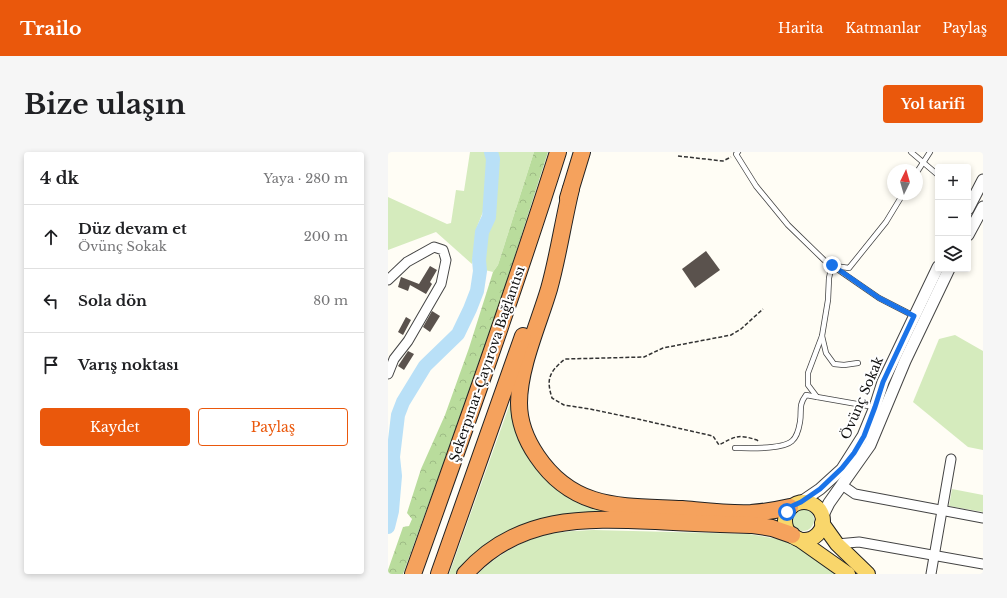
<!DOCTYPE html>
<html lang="tr">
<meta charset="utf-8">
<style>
:root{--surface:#fff;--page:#f6f6f6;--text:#202124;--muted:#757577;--line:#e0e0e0;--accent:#ea580c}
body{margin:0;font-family:"Libre Baskerville",serif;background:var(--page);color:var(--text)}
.controls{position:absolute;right:12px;top:12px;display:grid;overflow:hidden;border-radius:4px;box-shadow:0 2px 6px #0003}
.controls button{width:36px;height:36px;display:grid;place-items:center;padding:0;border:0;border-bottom:1px solid var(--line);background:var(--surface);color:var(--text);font:20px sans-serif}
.compass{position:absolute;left:499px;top:12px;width:36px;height:36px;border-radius:50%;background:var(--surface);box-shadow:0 2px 6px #0003;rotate:5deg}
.stop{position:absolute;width:12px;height:12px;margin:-9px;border:3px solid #1a73e8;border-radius:50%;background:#fff}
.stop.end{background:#1a73e8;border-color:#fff;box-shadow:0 1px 4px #0008}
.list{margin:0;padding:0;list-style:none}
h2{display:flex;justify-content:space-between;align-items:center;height:52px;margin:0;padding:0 16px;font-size:17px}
h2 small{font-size:13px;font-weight:400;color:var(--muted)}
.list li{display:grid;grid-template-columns:26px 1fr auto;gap:12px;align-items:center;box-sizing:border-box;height:64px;padding:0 16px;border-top:1px solid var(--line)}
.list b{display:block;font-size:15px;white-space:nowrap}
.list p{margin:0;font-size:13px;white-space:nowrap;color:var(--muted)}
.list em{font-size:13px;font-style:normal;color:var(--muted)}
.actions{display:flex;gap:8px;padding:12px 16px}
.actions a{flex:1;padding:9px 0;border:1px solid var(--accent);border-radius:4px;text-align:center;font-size:14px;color:var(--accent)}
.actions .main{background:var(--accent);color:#fff}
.icon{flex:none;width:22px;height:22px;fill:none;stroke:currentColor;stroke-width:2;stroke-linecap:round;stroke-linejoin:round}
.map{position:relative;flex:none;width:595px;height:422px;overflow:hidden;border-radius:4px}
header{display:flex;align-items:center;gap:24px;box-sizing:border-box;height:56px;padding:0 20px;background:var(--accent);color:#fff}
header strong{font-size:19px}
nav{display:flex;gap:22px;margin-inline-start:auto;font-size:14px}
.intro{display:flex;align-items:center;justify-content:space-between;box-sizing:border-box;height:96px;padding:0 24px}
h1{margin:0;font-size:28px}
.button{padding:10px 18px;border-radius:4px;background:var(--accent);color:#fff;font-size:14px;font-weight:700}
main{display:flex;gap:24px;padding:0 24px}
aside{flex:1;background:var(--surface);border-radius:4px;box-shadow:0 2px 6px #0003}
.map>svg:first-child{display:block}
.grass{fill:#d5ebbd}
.forest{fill:url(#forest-crowns)}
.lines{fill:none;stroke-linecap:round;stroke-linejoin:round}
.river{stroke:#b9e0f7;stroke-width:14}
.building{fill:#5a524d}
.service-casing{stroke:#444;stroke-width:6}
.minor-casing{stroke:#444;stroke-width:11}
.tertiary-casing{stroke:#444;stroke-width:13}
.primary-casing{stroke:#222;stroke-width:16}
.motorway-casing{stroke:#222;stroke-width:18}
.path{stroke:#333;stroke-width:1.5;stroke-dasharray:4 2;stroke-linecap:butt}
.service{stroke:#fff;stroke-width:4.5}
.minor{stroke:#fff;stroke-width:9}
.tertiary{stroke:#fff;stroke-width:11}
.primary{stroke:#f9d66b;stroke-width:14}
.motorway{stroke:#f5a25d;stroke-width:16}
.route{stroke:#1a73e8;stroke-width:5}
.labels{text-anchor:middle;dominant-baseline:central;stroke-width:4;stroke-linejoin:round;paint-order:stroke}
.street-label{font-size:13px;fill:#111;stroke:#fff}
</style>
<header>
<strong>Trailo</strong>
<nav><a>Harita</a><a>Katmanlar</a><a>Paylaş</a></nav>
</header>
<div class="intro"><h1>Bize ulaşın</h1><a class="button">Yol tarifi</a></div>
<main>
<aside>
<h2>4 dk<small>Yaya · 280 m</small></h2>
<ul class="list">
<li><svg class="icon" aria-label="ahead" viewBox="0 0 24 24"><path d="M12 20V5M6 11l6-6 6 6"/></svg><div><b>Düz devam et</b><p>Övünç Sokak</p></div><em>200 m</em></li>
<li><svg class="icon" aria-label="left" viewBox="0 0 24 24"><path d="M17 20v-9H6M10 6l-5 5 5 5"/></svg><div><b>Sola dön</b></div><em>80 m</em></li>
<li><svg class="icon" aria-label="arrive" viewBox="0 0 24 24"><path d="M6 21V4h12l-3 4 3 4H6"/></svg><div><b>Varış noktası</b></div></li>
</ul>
<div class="actions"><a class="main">Kaydet</a><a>Paylaş</a></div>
</aside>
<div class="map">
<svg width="595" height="422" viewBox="0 0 595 422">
<defs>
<pattern id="forest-crowns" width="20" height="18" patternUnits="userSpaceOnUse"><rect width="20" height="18" fill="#b9dc9c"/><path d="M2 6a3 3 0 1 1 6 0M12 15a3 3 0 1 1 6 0" fill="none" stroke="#9ebc85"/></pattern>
</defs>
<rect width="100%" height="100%" fill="#fffdf5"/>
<!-- grass -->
<g class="grass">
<path d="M 82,0 L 99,0 L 99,7 L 98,52 L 89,75 L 84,112 L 48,80 L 0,98 L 0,45 L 59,72 L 63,71 L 68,38 L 76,39 Z"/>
<path d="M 108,0 L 146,0 L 110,113 L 105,120 L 93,117 L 96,88 L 105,62 L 107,42 Z"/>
<path d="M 567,183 L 595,199 L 595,298 L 580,295 L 525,250 L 551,187 Z"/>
<path d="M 125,243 L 145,311 L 153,322 L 164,332 L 231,362 L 180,364 L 70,422 L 61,422 Z"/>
<path d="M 564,337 L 595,343 L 595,360 L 561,354 Z"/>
<circle cx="415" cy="368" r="11"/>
<path d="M 206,378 L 361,382 L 390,387 L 418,398 L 451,422 L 90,422 C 104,407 130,391 150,385 C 168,379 188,379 206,378 Z"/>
</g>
<!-- forest -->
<path class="forest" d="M 146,0 L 160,0 L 116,138 L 61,296 L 15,422 L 0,422 L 0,418 L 15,375 L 21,374 L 24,367 L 19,361 L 33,317 L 57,263 L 81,196 L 105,120 L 110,113 Z"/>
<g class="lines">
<!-- river -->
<path class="river" d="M 0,375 L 4,359 L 7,324 L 5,305 L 10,263 L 15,250 L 37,214 L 70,182 L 82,157 L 89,139 L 92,119 L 91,108 L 94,80 L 101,65 L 105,7 L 103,0"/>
</g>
<!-- building -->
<g class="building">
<path d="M 318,99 L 332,118 L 307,136 L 294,117 Z"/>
<path d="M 42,114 L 49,118 L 42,130 L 44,132 L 38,142 L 22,133 L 20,139 L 10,135 L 13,125 L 31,132 Z"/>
<path d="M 44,159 L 52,164 L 42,180 L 35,175 Z"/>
<path d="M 18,165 L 23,168 L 15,183 L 10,180 Z"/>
<path d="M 20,199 L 26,202 L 16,218 L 10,214 Z"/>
</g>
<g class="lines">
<defs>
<g id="service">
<path d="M 350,0 L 348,2 L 368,34 L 400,73 L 436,108 L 491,146 L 526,164"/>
<path d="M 523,0 L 550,23"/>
<path d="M 529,20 L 542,0"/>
<path d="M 444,113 L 441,126 L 440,148 L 434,184 L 438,201 L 446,212 L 456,213 L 470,211"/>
<path d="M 447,114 L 461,116 L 498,70 L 515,42"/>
<path d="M 434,184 L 420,221 L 420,233 L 429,245 L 486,255"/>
<path d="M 347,296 C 360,296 394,298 404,289 C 409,285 411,276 412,270 C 414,258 410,254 418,243 L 429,245"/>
</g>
<g id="minor">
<path d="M 0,128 L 19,110 L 46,95 L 55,98 L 58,108 L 53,132 L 20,189 L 6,207 L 0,222"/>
<path d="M 454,333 L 467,342 L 595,366"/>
<path d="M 449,392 L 471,390 L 595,412"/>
<path d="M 543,422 L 563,307"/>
</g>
<g id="tertiary">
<path d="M 580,57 L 595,28"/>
<path d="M 580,83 L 595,55"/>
<path d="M 413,350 L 432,337 L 454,317 L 475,284 L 487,255 L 495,230 L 550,115"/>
<path d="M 434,365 L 441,351 L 482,293 L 517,209 L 561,117"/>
</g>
<g id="primary">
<circle cx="416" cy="369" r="19"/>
<path d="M 434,371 L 449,392 L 480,422"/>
<path d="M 409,386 L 460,422"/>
</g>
<g id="motorway">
<path d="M 183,37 C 175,70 170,105 161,137 C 151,171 131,215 131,251 C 131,270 138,288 149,304 C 186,359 235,354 294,357 C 317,359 341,362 363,361 C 377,360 389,358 402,355"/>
<path d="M 180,46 L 194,0"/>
<path d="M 25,422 C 75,282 125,142 170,0"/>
<path d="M 51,422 L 135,184"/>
<path d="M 77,422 C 130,363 196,366 268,369 C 300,371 333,372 365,373 L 384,376 L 404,383"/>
</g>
</defs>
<!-- service casing -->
<use href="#service" class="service-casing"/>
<!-- minor casing -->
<use href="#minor" class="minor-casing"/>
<!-- tertiary casing -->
<use href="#tertiary" class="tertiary-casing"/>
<!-- primary casing -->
<use href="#primary" class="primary-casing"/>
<!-- motorway casing -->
<use href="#motorway" class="motorway-casing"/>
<!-- path -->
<g class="path">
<path d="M 290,4 L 335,9 L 343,5"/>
<path d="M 370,289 L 369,288 C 350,282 348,284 331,293 L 325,284 L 254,268 L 202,257 L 176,253 L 164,246 C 158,227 161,220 177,207 L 256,205 L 275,196 L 343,183 L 353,177 L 375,157"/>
</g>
<!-- service -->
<use href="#service" class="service"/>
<!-- minor -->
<use href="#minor" class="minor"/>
<!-- tertiary -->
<use href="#tertiary" class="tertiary"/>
<!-- primary -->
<use href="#primary" class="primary"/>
<!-- motorway -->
<use href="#motorway" class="motorway"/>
</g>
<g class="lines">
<!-- route -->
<path class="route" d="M 399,360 L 402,355 L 413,350 L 432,337 L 454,316 L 466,301 L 476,284 L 487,255 L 495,230 L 526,164 L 491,146 L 444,113"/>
</g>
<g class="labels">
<!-- street labels -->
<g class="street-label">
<text transform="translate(99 212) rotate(-71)">Şekerpınar-Çayırova Bağlantısı</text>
<text transform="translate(474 246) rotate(-67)">Övünç Sokak</text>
</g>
</g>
</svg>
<div class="controls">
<button>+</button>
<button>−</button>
<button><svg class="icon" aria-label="layers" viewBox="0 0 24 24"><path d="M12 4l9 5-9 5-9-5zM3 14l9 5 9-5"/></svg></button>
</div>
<svg class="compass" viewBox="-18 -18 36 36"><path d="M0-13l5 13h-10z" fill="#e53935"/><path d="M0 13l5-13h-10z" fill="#757577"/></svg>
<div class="stop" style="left:399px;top:360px"></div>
<div class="stop end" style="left:444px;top:113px"></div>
</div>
</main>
